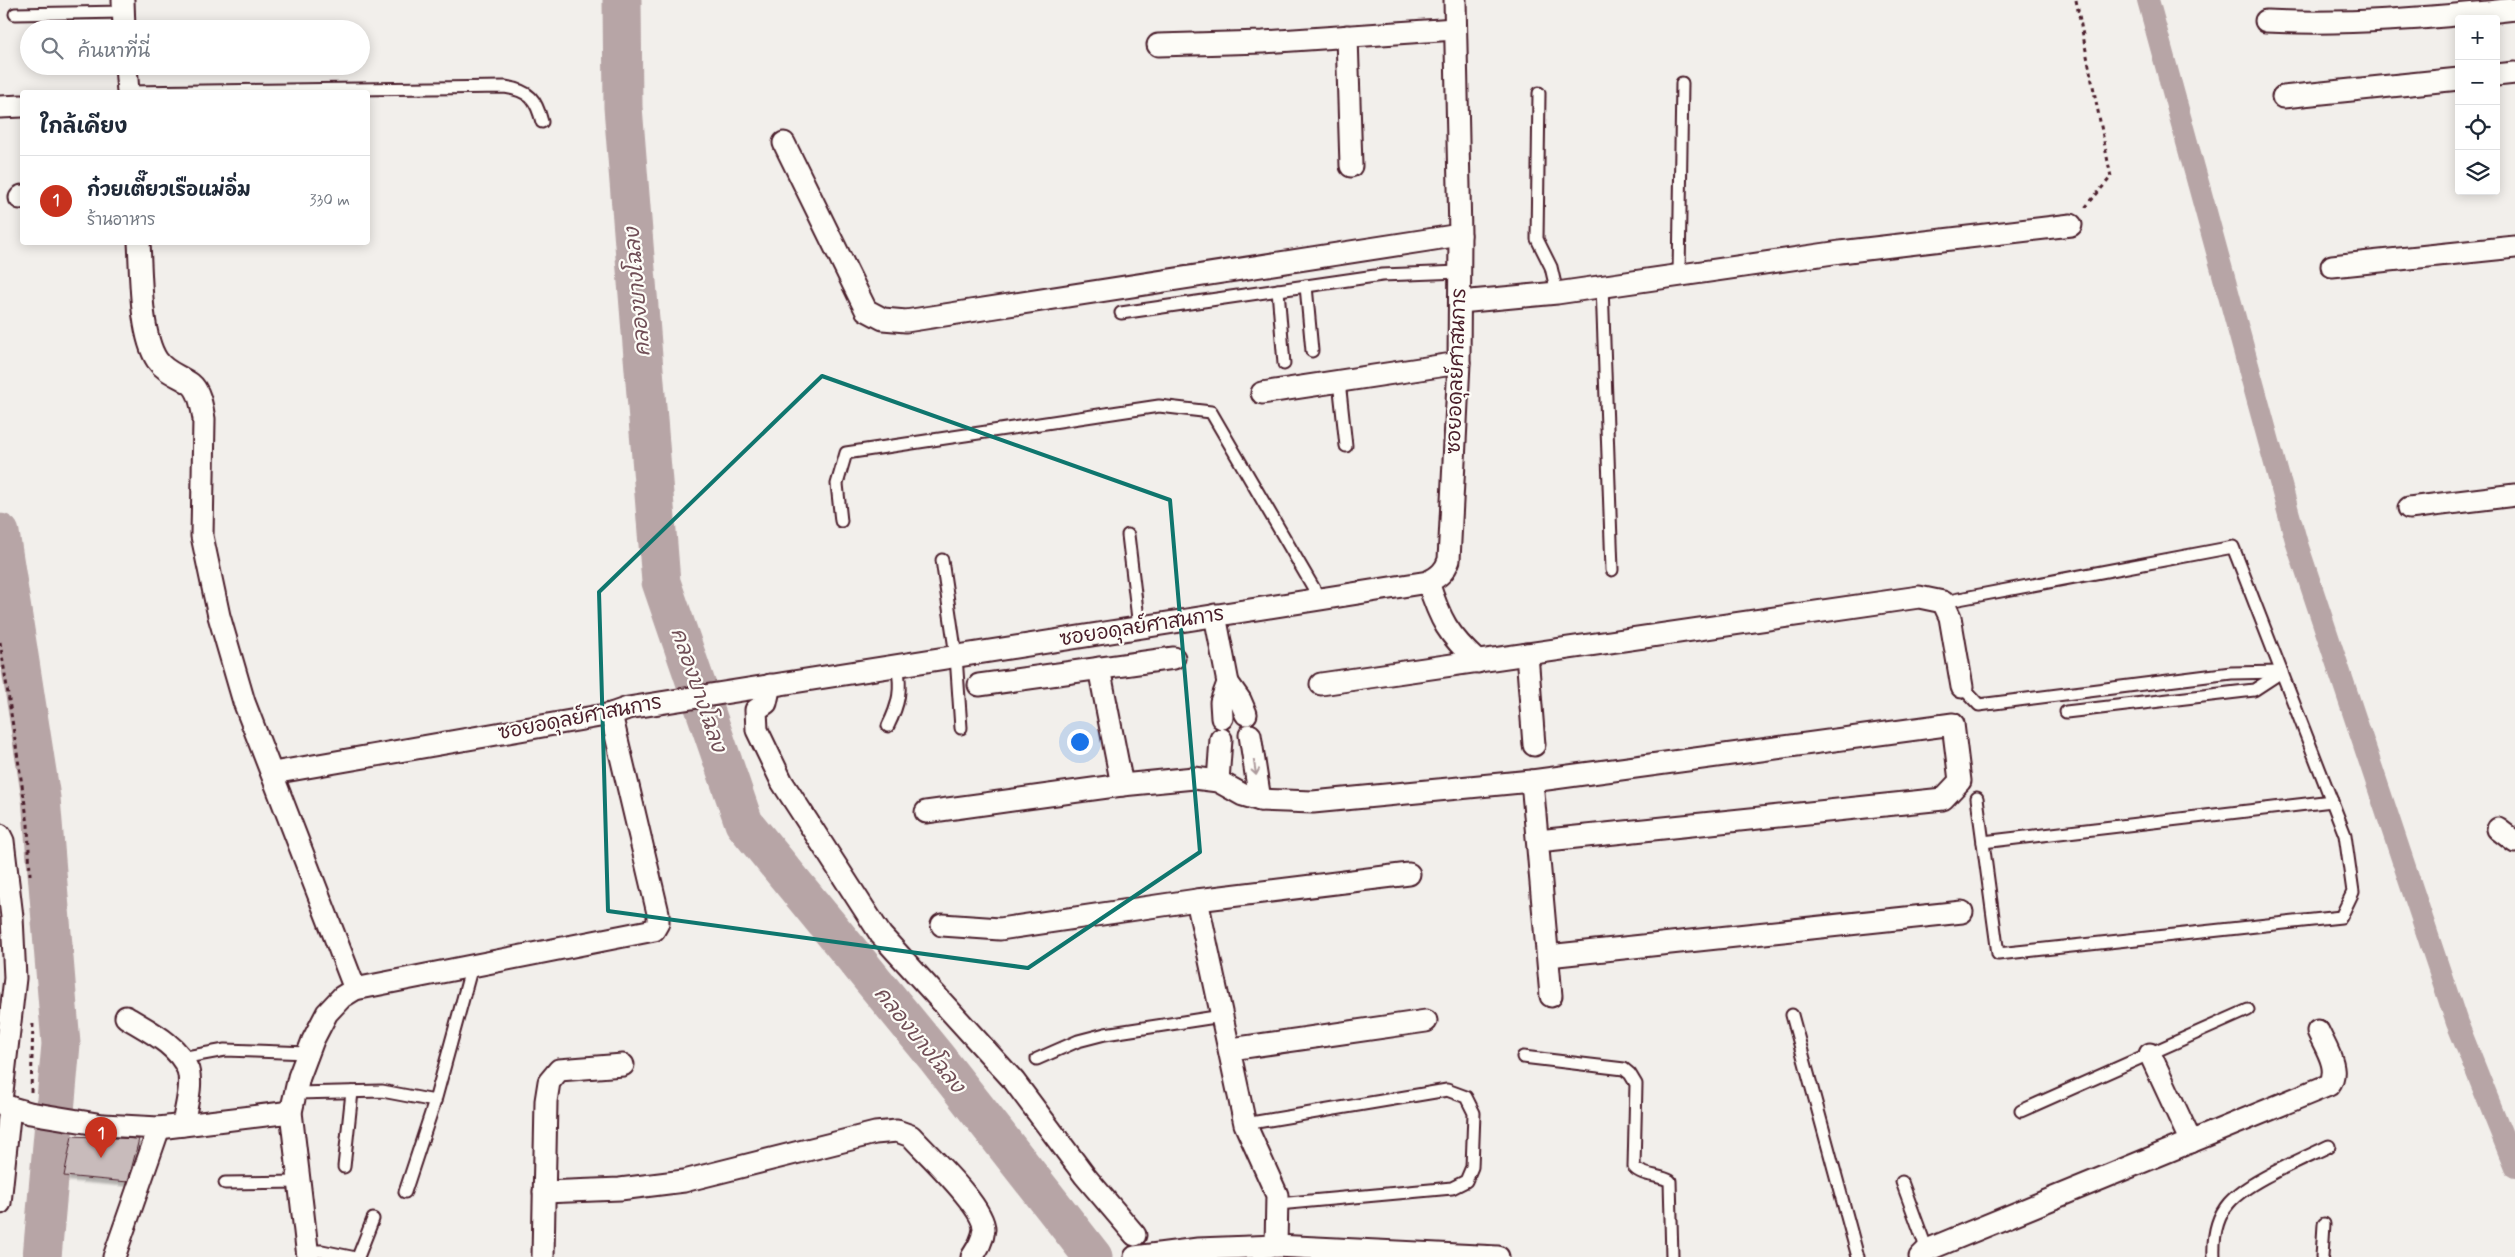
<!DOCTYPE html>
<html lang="th">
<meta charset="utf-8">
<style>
:root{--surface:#fff;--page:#f6f6f7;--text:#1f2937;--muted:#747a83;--line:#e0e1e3;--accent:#c8321e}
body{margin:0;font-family:Mynerve,"Playpen Sans Thai",sans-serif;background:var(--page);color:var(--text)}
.controls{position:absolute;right:15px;top:15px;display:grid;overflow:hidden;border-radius:5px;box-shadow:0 2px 12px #0003}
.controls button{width:45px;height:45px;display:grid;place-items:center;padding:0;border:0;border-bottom:1px solid var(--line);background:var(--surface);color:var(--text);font:25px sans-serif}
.you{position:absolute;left:1079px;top:741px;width:18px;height:18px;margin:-12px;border:4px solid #fff;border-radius:50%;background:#1a73e8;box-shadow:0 0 0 8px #1a73e833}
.badge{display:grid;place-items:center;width:32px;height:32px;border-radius:50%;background:var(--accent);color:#fff;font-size:16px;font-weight:700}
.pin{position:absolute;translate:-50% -41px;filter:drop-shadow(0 1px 2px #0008)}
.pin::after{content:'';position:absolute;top:26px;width:18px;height:15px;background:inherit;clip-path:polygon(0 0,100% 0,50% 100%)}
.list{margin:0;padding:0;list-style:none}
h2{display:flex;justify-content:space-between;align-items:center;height:65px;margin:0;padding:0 20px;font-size:21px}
h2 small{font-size:16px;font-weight:400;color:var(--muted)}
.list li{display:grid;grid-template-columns:32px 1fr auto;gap:15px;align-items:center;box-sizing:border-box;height:90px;padding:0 20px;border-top:1px solid var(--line)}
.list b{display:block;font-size:19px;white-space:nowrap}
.list p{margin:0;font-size:16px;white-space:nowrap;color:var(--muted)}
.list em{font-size:16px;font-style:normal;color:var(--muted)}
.icon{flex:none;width:28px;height:28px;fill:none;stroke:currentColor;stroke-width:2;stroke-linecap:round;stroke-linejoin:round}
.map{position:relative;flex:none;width:2515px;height:1257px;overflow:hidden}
.search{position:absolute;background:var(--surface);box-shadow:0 2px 12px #0003;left:20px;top:20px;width:350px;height:55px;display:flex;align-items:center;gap:12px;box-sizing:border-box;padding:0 18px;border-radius:28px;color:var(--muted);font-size:19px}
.panel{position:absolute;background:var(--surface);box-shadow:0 2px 12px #0003;left:20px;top:90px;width:350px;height:155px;border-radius:5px}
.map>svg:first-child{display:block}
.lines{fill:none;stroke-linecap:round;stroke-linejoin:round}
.canal{stroke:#b7a5a6;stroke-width:22}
.river{stroke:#b7a5a6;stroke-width:39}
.building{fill:#c8bbbb;stroke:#4a1f2b;filter:url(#shadow)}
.service-casing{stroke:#4a1f2b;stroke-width:15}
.minor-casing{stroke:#4a1f2b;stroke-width:25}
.path{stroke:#4a1f2b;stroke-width:3;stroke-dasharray:4 4;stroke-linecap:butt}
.service{stroke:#fdfcf7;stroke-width:11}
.minor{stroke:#fdfcf7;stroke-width:21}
.oneway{stroke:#ac999b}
.marked{fill:none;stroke:#0f766e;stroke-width:4;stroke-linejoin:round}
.labels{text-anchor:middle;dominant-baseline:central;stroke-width:4.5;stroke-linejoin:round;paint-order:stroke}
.street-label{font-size:20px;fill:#4a1f2b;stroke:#fdfcf7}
.water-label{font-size:21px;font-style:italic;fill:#704e56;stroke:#fdfcf7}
</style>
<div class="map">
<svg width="2515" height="1257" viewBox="0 0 2515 1257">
<defs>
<filter id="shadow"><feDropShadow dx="4.5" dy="4.5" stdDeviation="1" flood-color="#0004"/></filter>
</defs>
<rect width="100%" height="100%" fill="#f2efeb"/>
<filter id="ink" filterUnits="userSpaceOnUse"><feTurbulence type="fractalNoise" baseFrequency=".02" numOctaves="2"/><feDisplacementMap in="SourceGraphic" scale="10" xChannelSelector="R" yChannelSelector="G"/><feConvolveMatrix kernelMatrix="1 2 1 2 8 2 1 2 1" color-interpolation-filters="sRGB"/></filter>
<g filter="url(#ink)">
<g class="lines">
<!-- canal -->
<path class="canal" d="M 2148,0 L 2297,544 L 2457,1023 L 2515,1167"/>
<!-- river -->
<g class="river">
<path d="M 622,0 L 623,107 L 661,582 L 744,823 L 936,1057 L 1093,1257"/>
<path d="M 0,533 L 41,798 L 61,1044 L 42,1257"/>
</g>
</g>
<!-- building -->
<path class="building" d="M 72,1136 L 139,1139 L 128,1182 L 64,1176 Z"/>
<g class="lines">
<defs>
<g id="service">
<path d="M 15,14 L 123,12"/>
<path d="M 127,92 L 505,87 C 530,91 536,99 542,122"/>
<path d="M 1539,93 L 1537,239 L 1551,267 L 1557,293"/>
<path d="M 1679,274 L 1682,83"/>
<path d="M 1602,285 L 1612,570"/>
<path d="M 1306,286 L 1312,351"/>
<path d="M 1278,290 L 1284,364"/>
<path d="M 1121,313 L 1382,275 L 1460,272"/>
<path d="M 1339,381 L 1346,446"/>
<path d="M 841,521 L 837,484 L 846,453 L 1159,406 L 1211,412 L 1320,599"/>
<path d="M 1128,535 L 1139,627"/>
<path d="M 942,560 L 956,656 L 961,728"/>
<path d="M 1943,602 L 2233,547 L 2345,835 L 2353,892 L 2341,917 L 1998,954 L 1977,798"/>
<path d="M 1962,687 L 1979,705 L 2231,673 L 2282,672"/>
<path d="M 2066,712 L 2254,690 L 2280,673"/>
<path d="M 888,726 C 899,704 902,689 897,665"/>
<path d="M 1983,842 L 2332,801"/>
<path d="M 1792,1015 L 1858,1257"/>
<path d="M 1523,1057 L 1624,1069 L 1630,1074 L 1636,1084 L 1634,1167 C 1641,1176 1660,1175 1670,1181 L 1672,1257"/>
<path d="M 181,1058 L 225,1050 L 308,1053"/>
<path d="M 1037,1059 L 1078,1041 L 1105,1034 L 1222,1016"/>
<path d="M 296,1093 L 382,1091 L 435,1101"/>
<path d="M 2021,1111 L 2248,1010"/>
<path d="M 1245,1124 L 1447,1090 L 1466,1097 L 1474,1113 L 1472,1167 L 1466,1181 L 1452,1188 L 1278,1204"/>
<path d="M 344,1167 L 352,1092"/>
<path d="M 1902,1182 L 1927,1250"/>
<path d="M 225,1183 L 300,1182"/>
<path d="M 405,1192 L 435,1101 L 472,966"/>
<path d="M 308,1251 L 322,1251 L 351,1257"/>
<path d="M 358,1257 L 373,1219"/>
<path d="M 2214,1257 C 2213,1238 2216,1218 2229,1203 C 2248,1181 2303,1159 2329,1146"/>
<path d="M 2322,1257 L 2324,1224"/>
</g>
<g id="minor">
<path d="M 123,0 L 124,29"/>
<path d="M 2266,21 C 2349,25 2432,18 2515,9"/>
<path d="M 1347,36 L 1351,166"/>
<path d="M 1158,45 L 1263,42 L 1455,29"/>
<path d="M 126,66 L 128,92"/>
<path d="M 2496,75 L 2515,73"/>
<path d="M 2283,97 L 2459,79"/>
<path d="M 0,107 L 22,106"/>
<path d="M 784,143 L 866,310 L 883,319 L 906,321 L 1460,235"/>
<path d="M 20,198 L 22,196"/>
<path d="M 139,242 C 141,273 140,335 157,360 C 166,373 179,375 191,384 C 200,391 202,408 204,419 L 202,536 L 219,616 L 244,702 L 355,989"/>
<path d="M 2332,266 L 2515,247"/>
<path d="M 1460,302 L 1557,293 L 1840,252 L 2071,225"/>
<path d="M 1262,393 L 1459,363"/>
<path d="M 2409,508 L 2515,495"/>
<path d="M 1428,582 C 1440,620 1448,635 1478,662"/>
<path d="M 1215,615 L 1228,683"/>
<path d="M 1527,654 L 1534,745"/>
<path d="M 1099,668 L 1122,785"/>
<path d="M 1321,684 L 1919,597 L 1943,602 L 1950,617 L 1962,687"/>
<path d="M 770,685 L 766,703 L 756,710 L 757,730 L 782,782 L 881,935 L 1014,1081 L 1085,1176 L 1135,1235"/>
<path d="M 979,685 L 1174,658"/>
<path d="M 1222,718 L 1221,702 L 1228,683 L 1240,700 L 1246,714"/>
<path d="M 1250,735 L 1260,800"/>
<path d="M 273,773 L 611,714 L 628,708 L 1428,582 C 1440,576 1445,571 1449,560 L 1459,363 L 1460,235 L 1455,0"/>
<path d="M 1218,781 L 1221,739"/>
<path d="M 1532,781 L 1551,996"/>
<path d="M 926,812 L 1122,785 L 1194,778 L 1218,781 L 1243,795 L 1260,800 L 1313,802 L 1532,781 L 1953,724 L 1960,781 L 1943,799 L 1538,841"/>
<path d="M 2498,829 L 2515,842"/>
<path d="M 0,835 L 3,841 L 12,917 L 15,978 L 2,1092 L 1,1101 L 5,1106 L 30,1113 L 103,1125 L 159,1128 L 291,1112"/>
<path d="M 1197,900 L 1245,1124 L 1277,1195 L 1276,1246"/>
<path d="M 942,925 L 1000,929 L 1197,900 L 1409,874"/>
<path d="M 1548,956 L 1962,912"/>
<path d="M 126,1017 C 147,1030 179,1045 188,1070 C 193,1086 185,1109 183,1125"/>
<path d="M 1231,1049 L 1426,1021"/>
<path d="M 2150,1054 L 2191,1142"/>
<path d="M 544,1192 L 620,1189 L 684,1181 L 875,1133 L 897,1131 L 911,1136 C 927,1154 984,1206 984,1229 C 983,1240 978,1248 972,1257"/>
<path d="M 0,1203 L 10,1107"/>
<path d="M 114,1257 L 159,1128"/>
<path d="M 308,1257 L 291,1112 L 299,1077 L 313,1040 L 327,1013 L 342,997 L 355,989 L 654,930 L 658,923 L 658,913 L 611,714"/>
<path d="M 543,1257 L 546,1101 L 549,1082 L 559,1070 L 623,1065"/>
<path d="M 1135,1257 L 1198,1249 L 1276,1246 L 1498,1257"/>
<path d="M 1920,1257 L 1927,1250 L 2329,1085 C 2341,1069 2325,1047 2318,1031"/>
</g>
</defs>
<!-- service casing -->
<use href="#service" class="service-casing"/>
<!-- minor casing -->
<use href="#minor" class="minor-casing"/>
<!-- path -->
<g class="path">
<path d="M 2076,0 L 2111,177 L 2084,209"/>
<path d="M 0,642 L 28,824 L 30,875"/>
<path d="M 31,1092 L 33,1023"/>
</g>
<!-- service -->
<use href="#service" class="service"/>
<!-- minor -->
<use href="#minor" class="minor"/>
</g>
<!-- one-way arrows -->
<defs><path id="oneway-shaft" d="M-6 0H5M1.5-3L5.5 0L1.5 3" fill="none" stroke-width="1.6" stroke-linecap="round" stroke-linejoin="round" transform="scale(1.25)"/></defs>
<use class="oneway" href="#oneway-shaft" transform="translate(1255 768) rotate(81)"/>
</g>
<!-- marked area -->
<path class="marked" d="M 822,376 L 1170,500 L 1200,852 L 1028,968 L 608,911 L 599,592 Z"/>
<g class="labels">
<!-- street labels -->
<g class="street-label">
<text transform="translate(1457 371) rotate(-88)">ซอยอดุลย์ศาสนการ</text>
<text transform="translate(1142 627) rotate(-9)">ซอยอดุลย์ศาสนการ</text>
<text transform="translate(580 718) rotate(-11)">ซอยอดุลย์ศาสนการ</text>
</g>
<!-- water labels -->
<g class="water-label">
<text transform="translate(638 292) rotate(-95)">คลองบางโฉลง</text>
<text transform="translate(698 690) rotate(71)">คลองบางโฉลง</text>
<text transform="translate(919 1040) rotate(51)">คลองบางโฉลง</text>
</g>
</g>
</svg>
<div class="controls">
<button>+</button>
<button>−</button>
<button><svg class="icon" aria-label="locate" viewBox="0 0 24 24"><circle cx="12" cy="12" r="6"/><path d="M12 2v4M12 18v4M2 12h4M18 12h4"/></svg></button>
<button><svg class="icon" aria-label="layers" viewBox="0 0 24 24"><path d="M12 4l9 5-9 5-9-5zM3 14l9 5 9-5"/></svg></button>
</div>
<div class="you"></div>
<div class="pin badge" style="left:101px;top:1158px">1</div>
<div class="search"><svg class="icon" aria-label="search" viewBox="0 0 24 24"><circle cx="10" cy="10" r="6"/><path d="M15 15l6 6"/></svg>ค้นหาที่นี่</div>
<section class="panel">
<h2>ใกล้เคียง<small></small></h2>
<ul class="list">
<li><span class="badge">1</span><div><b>ก๋วยเตี๊ยวเรือแม่อิ่ม</b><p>ร้านอาหาร</p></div><em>330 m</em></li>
</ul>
</section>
</div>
